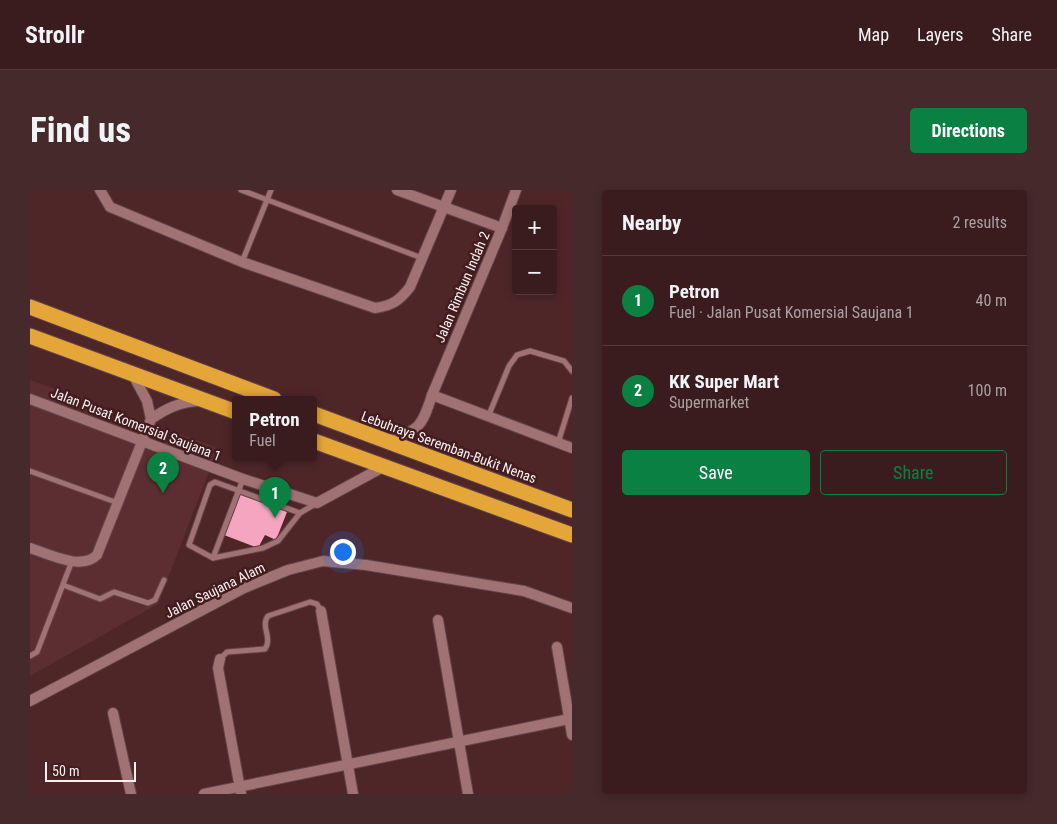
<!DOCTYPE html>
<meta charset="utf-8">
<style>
:root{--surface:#3a1c1e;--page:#45292b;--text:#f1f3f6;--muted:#aba1a4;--line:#543a3c;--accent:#0b8043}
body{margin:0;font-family:"Roboto Condensed",sans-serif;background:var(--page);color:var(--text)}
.controls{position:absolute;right:15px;top:15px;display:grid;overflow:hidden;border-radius:5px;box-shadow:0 2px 8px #0003}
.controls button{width:45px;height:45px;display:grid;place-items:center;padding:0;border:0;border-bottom:1px solid var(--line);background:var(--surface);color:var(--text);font:25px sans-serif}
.scale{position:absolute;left:15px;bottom:12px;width:91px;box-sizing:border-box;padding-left:5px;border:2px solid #fbf0f0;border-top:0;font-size:14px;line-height:18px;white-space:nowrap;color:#fbf0f0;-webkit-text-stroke:4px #421c1e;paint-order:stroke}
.you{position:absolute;left:312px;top:361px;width:18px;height:18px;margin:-12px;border:4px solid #fff;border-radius:50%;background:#1a73e8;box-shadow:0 0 0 8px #1a73e833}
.badge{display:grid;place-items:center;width:32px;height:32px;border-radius:50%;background:var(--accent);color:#fff;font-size:16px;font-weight:700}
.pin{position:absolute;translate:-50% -41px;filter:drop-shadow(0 1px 2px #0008)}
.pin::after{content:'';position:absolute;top:26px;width:18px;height:15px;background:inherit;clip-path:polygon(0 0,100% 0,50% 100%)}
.popup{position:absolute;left:202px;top:206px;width:85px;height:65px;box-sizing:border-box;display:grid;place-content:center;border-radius:5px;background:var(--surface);filter:drop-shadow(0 1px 4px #0005);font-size:16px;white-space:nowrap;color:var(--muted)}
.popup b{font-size:19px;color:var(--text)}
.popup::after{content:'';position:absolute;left:50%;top:100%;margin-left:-10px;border:10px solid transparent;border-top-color:var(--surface)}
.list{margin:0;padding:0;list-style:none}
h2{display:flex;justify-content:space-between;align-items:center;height:65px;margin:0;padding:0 20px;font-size:21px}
h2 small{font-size:16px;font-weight:400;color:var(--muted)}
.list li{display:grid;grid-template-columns:32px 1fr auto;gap:15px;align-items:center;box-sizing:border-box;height:90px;padding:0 20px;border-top:1px solid var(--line)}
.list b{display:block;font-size:19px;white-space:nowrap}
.list p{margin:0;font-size:16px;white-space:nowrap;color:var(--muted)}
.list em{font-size:16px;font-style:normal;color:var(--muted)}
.actions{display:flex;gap:10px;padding:15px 20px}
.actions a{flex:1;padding:11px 0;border:1px solid var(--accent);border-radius:5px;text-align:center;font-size:18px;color:var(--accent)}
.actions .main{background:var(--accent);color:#fff}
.map{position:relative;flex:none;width:542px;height:604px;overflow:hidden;border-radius:5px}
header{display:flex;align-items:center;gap:30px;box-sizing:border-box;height:70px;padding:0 25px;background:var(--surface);border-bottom:1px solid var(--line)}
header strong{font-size:24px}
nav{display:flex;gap:28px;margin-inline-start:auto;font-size:18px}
.intro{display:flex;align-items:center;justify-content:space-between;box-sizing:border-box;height:120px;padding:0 30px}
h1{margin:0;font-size:35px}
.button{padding:12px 22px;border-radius:5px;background:var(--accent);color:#fff;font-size:18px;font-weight:700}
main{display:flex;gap:30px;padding:0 30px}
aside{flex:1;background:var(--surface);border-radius:5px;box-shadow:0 2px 8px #0003}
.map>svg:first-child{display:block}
.built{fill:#5d2e31}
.building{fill:#f6a5c1}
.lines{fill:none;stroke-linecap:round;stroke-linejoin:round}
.lane-casing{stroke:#624347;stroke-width:7}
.street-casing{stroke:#624347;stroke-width:12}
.highway-casing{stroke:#624347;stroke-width:17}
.lane{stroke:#a17273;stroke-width:5}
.street{stroke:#a17273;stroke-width:10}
.highway{stroke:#e4a638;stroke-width:15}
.labels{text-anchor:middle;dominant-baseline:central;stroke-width:5;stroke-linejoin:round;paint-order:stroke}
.street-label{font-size:14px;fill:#fbf0f0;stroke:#421c1e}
</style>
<header>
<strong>Strollr</strong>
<nav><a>Map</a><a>Layers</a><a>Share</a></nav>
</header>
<div class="intro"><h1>Find us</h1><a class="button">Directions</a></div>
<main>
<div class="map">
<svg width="542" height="604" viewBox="0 0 542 604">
<rect width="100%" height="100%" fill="#4e2628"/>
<!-- built -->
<path class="built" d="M 0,190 L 188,258 L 128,414 L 0,486 Z"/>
<!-- building -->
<path class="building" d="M 211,302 L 257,322 L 246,350 L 235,345 L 228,358 L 194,345 Z"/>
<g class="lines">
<defs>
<g id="lane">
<path d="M 211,0 L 392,68"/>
<path d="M 212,72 L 241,0"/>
<path d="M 458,227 L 479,176 L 487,165 L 500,161 L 534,171 L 542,181"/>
<path d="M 528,253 L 542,208"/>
<path d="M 0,281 L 88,313"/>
<path d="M 270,323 L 185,292 L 180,295 L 159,355 L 183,368 L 233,358 L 248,351 L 270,323 L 287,313"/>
<path d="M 183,368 L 213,289"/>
<path d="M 33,395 L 70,409 L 84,402 L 118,413 L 125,410 L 134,390"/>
<path d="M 0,466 L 7,462 L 42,371"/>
<path d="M 190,469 L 197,462 L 235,459 C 243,448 230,436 238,426 L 280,412 L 287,414 L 291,421"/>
</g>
<g id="street">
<path d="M 70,0 L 80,17 L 212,72 L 345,118 C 362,116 370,110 380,97 L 421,0"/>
<path d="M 367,0 L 472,38"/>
<path d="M 402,205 L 542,258"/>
<path d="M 0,209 L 213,289 L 287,313 L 353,277"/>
<path d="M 121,229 C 137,218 150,212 169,211"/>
<path d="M 357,251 C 389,240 392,237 402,205 L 472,38 L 486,0"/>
<path d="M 0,358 C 19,364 51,381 67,365 L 121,229 L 117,211 L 103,185"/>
<path d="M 291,421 L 323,604"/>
<path d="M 408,430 L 438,604"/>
<path d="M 527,457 L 542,545"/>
<path d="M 190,469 L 188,478 L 211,604"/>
<path d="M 0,511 L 214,398 L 258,380 L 293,371 L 336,375 L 494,401 L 542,418"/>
<path d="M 83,523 L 101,604"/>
<path d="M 174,604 L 539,529"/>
</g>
<g id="highway">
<path d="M 0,117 L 244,209"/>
<path d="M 0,146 L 206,222"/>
<path d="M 284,224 L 542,320"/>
<path d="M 284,251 L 542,345"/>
</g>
</defs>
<!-- lane casing -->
<use href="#lane" class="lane-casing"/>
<!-- street casing -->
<use href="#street" class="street-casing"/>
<!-- highway casing -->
<use href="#highway" class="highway-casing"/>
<!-- lane -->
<use href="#lane" class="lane"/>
<!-- street -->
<use href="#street" class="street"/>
<!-- highway -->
<use href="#highway" class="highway"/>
</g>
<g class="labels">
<!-- street labels -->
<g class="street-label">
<text transform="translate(432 97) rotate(-67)">Jalan Rimbun Indah 2</text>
<text transform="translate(106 234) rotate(21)">Jalan Pusat Komersial Saujana 1</text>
<text transform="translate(419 257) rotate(20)">Lebuhraya Seremban-Bukit Nenas</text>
<text transform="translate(185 400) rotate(-26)">Jalan Saujana Alam</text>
</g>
</g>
</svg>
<div class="controls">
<button>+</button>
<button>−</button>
</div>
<div class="scale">50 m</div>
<div class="you"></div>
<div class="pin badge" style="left:245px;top:328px">1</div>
<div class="popup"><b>Petron</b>Fuel</div>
<div class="pin badge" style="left:133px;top:303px">2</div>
</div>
<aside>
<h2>Nearby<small>2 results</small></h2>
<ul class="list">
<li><span class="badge">1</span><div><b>Petron</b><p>Fuel · Jalan Pusat Komersial Saujana 1</p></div><em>40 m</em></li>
<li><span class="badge">2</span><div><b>KK Super Mart</b><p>Supermarket</p></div><em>100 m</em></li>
</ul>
<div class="actions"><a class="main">Save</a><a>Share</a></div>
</aside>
</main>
